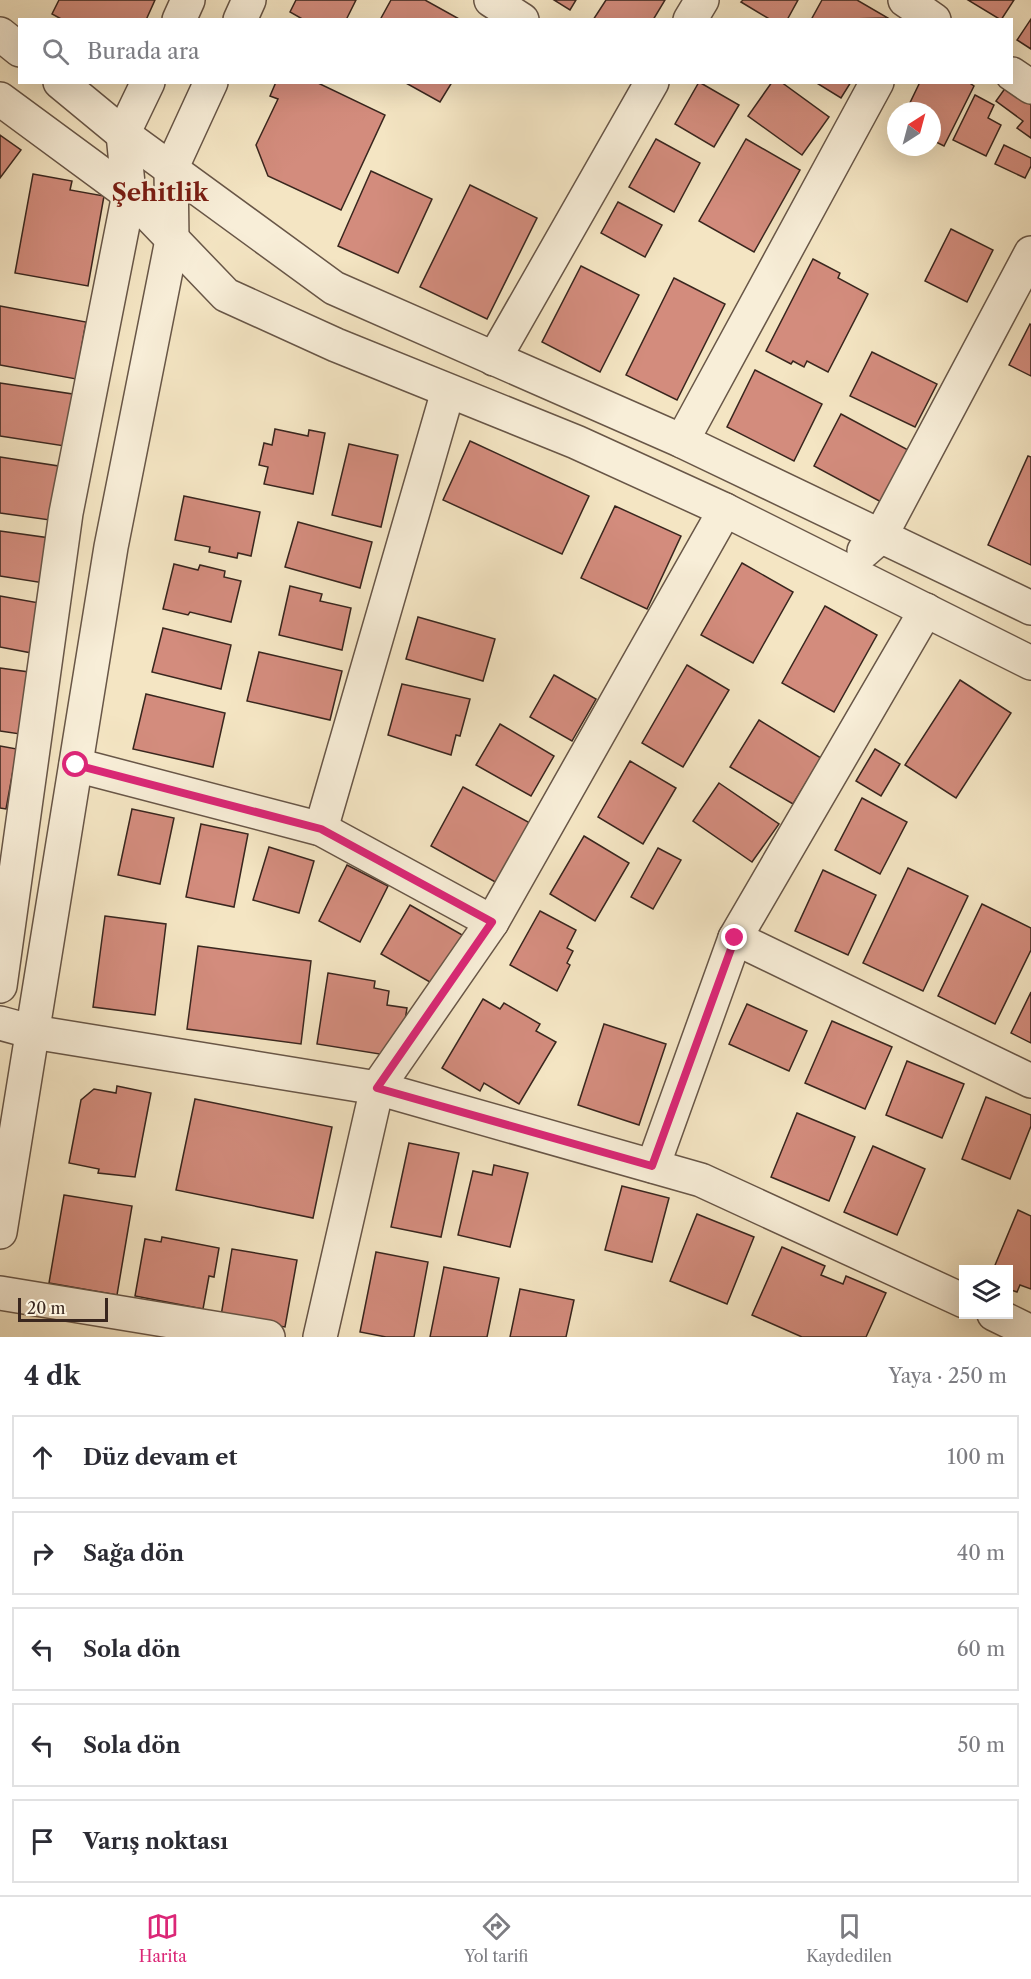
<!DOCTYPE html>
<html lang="tr">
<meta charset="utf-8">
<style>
:root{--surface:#fff;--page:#f7f7f7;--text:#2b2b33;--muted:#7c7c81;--line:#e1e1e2;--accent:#db2777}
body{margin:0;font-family:"Libre Caslon Text",serif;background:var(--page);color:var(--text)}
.controls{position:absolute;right:18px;bottom:18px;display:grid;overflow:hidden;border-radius:0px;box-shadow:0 6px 24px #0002}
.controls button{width:54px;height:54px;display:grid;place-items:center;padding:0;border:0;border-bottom:2px solid var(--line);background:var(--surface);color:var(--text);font:30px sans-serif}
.compass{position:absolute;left:887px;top:102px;width:54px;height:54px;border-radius:50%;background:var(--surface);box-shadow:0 6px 24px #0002;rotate:36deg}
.scale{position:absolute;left:18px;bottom:15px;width:90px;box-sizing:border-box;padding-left:6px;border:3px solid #39261e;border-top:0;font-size:16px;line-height:21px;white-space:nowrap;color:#39261e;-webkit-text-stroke:4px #f8eed8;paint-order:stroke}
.stop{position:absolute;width:18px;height:18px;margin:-14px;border:4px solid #db2777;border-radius:50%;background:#fff}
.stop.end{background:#db2777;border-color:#fff;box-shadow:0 2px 6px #0008}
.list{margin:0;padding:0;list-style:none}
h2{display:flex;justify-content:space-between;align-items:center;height:78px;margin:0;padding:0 24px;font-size:26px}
h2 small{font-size:20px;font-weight:400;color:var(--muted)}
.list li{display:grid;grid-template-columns:39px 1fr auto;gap:18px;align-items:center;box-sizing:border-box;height:84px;margin:0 12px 12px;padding:0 12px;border:2px solid var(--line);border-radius:0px}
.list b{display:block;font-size:22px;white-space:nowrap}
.list em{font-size:20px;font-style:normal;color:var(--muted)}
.icon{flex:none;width:33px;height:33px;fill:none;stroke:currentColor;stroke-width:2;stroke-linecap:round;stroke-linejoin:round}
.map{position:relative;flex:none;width:1031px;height:1337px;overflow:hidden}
.search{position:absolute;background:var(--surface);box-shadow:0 6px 24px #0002;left:18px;right:18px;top:18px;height:66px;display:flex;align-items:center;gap:15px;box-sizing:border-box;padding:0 21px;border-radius:0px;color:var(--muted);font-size:22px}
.sheet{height:558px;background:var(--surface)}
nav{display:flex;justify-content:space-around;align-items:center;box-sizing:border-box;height:84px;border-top:2px solid var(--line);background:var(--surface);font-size:16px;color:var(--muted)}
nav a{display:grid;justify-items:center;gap:3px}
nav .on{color:var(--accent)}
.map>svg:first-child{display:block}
.building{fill:#d38c7d;stroke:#39261e;stroke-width:1.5}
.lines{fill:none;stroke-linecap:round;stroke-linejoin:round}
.minor-casing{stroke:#685647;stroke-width:36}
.minor{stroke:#f8eed8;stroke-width:33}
.route{stroke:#db2777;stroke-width:8}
.labels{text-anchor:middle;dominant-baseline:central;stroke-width:5;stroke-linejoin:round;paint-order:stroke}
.district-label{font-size:24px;font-weight:bold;fill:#7a1f14;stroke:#f8eed8}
</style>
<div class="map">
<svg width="1031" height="1337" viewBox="0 0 1031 1337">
<rect width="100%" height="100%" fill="#f4e5c3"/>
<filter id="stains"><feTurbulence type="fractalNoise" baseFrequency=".00333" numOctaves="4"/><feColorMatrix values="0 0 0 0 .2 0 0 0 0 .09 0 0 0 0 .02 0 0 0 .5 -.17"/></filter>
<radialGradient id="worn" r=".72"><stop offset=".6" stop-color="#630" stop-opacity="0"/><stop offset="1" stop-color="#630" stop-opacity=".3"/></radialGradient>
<!-- building -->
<g class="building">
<path d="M 59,0 L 155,0 L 146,20 L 63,20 L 52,14 Z"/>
<path d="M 296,0 L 356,0 L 346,20 L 304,20 L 290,12 Z"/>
<path d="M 391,0 L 425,0 L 461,20 L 380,20 Z"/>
<path d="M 554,0 L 576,0 L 570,10 Z"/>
<path d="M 606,0 L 665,0 L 653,20 L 593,20 Z"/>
<path d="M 743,0 L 798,0 L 787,20 L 771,20 L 741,2 Z"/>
<path d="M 822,0 L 857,0 L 888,18 L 811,20 Z"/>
<path d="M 968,0 L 1014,0 L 1001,20 Z"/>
<path d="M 1031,19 L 1031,49 L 1017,40 Z"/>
<path d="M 276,82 L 316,82 L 385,115 L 341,210 L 268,176 L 256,145 L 278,99 L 270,96 Z"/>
<path d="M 404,82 L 448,82 L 451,84 L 440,102 Z"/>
<path d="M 699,82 L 739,105 L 714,147 L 675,124 Z"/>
<path d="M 772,82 L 781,82 L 829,117 L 802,155 L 748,116 Z"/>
<path d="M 815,82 L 851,82 L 841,98 Z"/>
<path d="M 920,82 L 968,82 L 974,86 L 944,146 L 932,140 L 932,111 L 906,111 Z"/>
<path d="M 1006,87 L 1031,105 L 1031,138 L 1017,128 L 1023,121 L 996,101 Z"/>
<path d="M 975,95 L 994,105 L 988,118 L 1001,125 L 986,156 L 953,140 Z"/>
<path d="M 0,135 L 21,150 L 0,178 Z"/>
<path d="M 656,139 L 700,163 L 674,212 L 629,187 Z"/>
<path d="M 746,139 L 800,170 L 754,252 L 699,221 Z"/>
<path d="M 1004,145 L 1031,158 L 1031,166 L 1025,178 L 995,164 Z"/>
<path d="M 371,171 L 432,199 L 398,273 L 338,246 Z"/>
<path d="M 33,174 L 72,181 L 70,190 L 104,196 L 88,286 L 15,273 Z"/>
<path d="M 470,185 L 537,218 L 487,319 L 420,287 Z"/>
<path d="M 618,202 L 662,225 L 645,257 L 601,233 Z"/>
<path d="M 951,229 L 993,250 L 967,302 L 925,281 Z"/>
<path d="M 813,259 L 840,273 L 838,278 L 868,294 L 828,372 L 807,361 L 804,367 L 793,361 L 791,364 L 766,351 Z"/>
<path d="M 581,266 L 639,295 L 600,372 L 542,342 Z"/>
<path d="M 674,278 L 725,304 L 677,400 L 626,375 Z"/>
<path d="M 0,306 L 86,322 L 76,379 L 0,365 Z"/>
<path d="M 1030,324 L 1031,325 L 1031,376 L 1009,365 Z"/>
<path d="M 872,352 L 937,384 L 915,427 L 850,396 Z"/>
<path d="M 755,370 L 822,404 L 794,461 L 727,427 Z"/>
<path d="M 0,383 L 79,395 L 71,447 L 0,436 Z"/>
<path d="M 841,414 L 910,451 L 883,503 L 814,466 Z"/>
<path d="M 275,429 L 308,436 L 309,430 L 325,433 L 313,494 L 264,484 L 268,467 L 259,465 L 264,443 L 272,445 Z"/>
<path d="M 470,441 L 589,496 L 562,554 L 443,500 Z"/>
<path d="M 349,444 L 398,455 L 381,527 L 332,515 Z"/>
<path d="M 1028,456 L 1031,457 L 1031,565 L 988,545 Z"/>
<path d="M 0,457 L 65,467 L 57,521 L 0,513 Z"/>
<path d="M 184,496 L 260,512 L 251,556 L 238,553 L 237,558 L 209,552 L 210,547 L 175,540 Z"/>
<path d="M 615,506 L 681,536 L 647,609 L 581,578 Z"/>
<path d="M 298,522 L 372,542 L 360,588 L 285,567 Z"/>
<path d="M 0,531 L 57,539 L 50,584 L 0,576 Z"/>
<path d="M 742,563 L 793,592 L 753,663 L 701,635 Z"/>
<path d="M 174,564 L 198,570 L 200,565 L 225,571 L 224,577 L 241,581 L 231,622 L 190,612 L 188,615 L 163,609 Z"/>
<path d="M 290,586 L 322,594 L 320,601 L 351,608 L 342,650 L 279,635 Z"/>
<path d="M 0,596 L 45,604 L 37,654 L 0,647 Z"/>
<path d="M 825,606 L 877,635 L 834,712 L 782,683 Z"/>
<path d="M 418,617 L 495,639 L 483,681 L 406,659 Z"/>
<path d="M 163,628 L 231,645 L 221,689 L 152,672 Z"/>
<path d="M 259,652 L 342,671 L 330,720 L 247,701 Z"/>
<path d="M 687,665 L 729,690 L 683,767 L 642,743 Z"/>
<path d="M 0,668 L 29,672 L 20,734 L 0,731 Z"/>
<path d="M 554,675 L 596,699 L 572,741 L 530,717 Z"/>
<path d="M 960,680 L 1011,713 L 956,798 L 905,765 Z"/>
<path d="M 402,684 L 470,699 L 460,736 L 456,735 L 451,755 L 388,735 Z"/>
<path d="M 146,694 L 225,713 L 213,767 L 133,749 Z"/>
<path d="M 759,720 L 821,758 L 793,804 L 730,767 Z"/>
<path d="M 500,724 L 554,756 L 531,796 L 476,765 Z"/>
<path d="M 0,746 L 17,749 L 6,809 L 0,808 Z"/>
<path d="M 875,749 L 900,764 L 881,796 L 856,781 Z"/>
<path d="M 630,761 L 676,788 L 643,844 L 598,817 Z"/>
<path d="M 719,783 L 779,824 L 752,862 L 693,821 Z"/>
<path d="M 463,787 L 530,823 L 497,883 L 431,846 Z"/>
<path d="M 862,798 L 907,822 L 880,874 L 835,850 Z"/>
<path d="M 132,809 L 174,818 L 160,884 L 118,875 Z"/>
<path d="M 201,824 L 248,834 L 234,907 L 186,897 Z"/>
<path d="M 584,836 L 629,863 L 595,921 L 550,894 Z"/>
<path d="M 269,847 L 314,861 L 299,913 L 253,900 Z"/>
<path d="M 658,848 L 681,860 L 653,909 L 631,897 Z"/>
<path d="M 347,865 L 388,886 L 360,942 L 319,921 Z"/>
<path d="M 908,868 L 968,896 L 923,991 L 863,963 Z"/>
<path d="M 823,870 L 876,895 L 848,955 L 795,931 Z"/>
<path d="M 982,904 L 1031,928 L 1031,950 L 995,1024 L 938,996 Z"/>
<path d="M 410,905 L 464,936 L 435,985 L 381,954 Z"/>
<path d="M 540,911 L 576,930 L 567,948 L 573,951 L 567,963 L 570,965 L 557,991 L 510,965 Z"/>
<path d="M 105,916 L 166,924 L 155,1015 L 93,1007 Z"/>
<path d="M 198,946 L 311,961 L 301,1044 L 187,1029 Z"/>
<path d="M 328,973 L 375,981 L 374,988 L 389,991 L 387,1005 L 407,1008 L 402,1039 L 392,1056 L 317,1044 Z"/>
<path d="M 1031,992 L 1031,1043 L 1011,1033 Z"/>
<path d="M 483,999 L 500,1009 L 504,1003 L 540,1024 L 536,1031 L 556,1042 L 519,1104 L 484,1083 L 480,1091 L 442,1068 Z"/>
<path d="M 747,1004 L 807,1031 L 789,1071 L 729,1044 Z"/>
<path d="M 832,1021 L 892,1047 L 865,1109 L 805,1083 Z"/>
<path d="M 604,1024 L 666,1044 L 639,1125 L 578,1105 Z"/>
<path d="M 907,1061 L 964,1084 L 942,1138 L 886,1115 Z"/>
<path d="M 117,1086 L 151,1093 L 135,1177 L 98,1173 L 99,1169 L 69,1163 L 81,1100 L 94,1089 L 116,1093 Z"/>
<path d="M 986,1097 L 1031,1115 L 1031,1126 L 1010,1179 L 962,1159 Z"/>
<path d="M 195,1099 L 332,1127 L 313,1218 L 176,1190 Z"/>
<path d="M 797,1113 L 855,1137 L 829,1201 L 771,1177 Z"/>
<path d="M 409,1143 L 459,1153 L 441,1237 L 391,1227 Z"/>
<path d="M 873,1146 L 925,1169 L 897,1235 L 844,1212 Z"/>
<path d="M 494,1165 L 528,1173 L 510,1247 L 458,1235 L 473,1171 L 492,1175 Z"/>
<path d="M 622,1186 L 669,1198 L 652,1262 L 605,1250 Z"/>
<path d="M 64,1195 L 132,1206 L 117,1295 L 49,1283 Z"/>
<path d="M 1018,1210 L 1031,1216 L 1031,1289 L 1020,1285 L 1017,1292 L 1008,1289 L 1008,1270 L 993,1270 Z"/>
<path d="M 697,1214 L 754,1237 L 727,1304 L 670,1281 Z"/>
<path d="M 162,1237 L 219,1248 L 214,1277 L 209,1276 L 203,1309 L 135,1296 L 145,1239 L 161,1242 Z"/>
<path d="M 782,1247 L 825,1266 L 821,1275 L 843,1284 L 846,1276 L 886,1293 L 866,1337 L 802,1337 L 752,1315 Z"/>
<path d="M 232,1249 L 297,1260 L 285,1327 L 221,1316 Z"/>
<path d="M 376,1252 L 428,1262 L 414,1337 L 386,1337 L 360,1332 Z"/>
<path d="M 444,1267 L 499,1278 L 487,1337 L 430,1337 Z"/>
<path d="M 520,1289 L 574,1300 L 566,1337 L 510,1337 Z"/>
</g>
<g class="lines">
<defs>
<g id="minor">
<path d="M 491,0 L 522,20"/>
<path d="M 905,0 L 934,20"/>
<path d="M 179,20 L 188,0"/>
<path d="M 240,20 L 249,0"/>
<path d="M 690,20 L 702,0"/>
<path d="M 0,34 L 20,50"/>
<path d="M 1012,74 L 1031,87"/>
<path d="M 60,82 L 123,134 L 334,288 L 682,441 L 1031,608"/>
<path d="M 0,99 L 129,194 L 226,295 L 336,345 L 576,442 L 725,510 L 1031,663"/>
<path d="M 494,359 L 652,82"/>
<path d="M 682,441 L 877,82"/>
<path d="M 864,551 L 880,537 L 1031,253"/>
<path d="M 76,765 L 321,829 L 492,922"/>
<path d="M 321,829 L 448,391"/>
<path d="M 735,938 L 1031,1081"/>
<path d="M 0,986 L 66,513 L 129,194 L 123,134 L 148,82"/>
<path d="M 0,1023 L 33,1032 L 377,1088 L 701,1180 L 964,1301"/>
<path d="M 653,1166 L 735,938 L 926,610"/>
<path d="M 0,1232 L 111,547 L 172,240 L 171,169 L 211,82"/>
<path d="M 0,1293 L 268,1337"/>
<path d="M 994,1314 L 1031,1332"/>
<path d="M 320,1337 L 377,1088 L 492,922 L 725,510"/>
</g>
</defs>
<!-- minor casing -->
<use href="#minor" class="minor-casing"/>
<!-- minor -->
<use href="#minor" class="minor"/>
</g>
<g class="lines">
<!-- route -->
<path class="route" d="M 76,765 L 321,829 L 492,922 L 377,1088 L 652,1166 L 735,938"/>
</g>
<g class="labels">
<!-- district labels -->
<g class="district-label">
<text x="160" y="192">Şehitlik</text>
</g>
</g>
<rect width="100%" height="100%" filter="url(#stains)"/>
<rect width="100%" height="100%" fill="url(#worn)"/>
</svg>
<div class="controls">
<button><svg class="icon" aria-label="layers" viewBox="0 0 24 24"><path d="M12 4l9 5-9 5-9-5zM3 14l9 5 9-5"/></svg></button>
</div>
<svg class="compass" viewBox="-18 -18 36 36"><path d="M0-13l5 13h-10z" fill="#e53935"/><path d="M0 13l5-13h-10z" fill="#7c7c81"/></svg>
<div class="scale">20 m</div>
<div class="stop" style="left:76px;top:765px"></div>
<div class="stop end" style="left:735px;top:938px"></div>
<div class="search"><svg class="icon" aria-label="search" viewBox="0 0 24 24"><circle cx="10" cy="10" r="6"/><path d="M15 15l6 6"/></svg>Burada ara</div>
</div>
<section class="sheet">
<h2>4 dk<small>Yaya · 250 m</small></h2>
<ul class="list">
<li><svg class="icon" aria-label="ahead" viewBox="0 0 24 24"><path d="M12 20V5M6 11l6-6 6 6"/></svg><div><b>Düz devam et</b></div><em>100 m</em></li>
<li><svg class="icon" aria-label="right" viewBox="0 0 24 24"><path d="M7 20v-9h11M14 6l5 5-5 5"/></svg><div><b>Sağa dön</b></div><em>40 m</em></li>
<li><svg class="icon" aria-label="left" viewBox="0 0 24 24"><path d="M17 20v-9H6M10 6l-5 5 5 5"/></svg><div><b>Sola dön</b></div><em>60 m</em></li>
<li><svg class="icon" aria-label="left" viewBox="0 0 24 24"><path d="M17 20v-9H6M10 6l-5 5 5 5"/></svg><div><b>Sola dön</b></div><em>50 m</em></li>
<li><svg class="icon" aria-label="arrive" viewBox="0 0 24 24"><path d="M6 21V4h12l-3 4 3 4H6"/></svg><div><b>Varış noktası</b></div></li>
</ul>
</section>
<nav>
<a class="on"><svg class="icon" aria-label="map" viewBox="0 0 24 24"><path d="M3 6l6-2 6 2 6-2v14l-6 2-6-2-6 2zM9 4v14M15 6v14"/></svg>Harita</a>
<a><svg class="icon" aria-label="directions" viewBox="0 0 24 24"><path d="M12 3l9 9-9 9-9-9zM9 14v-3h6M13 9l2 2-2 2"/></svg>Yol tarifi</a>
<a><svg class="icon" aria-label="saved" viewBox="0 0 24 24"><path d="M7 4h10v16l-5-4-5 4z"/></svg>Kaydedilen</a>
</nav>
